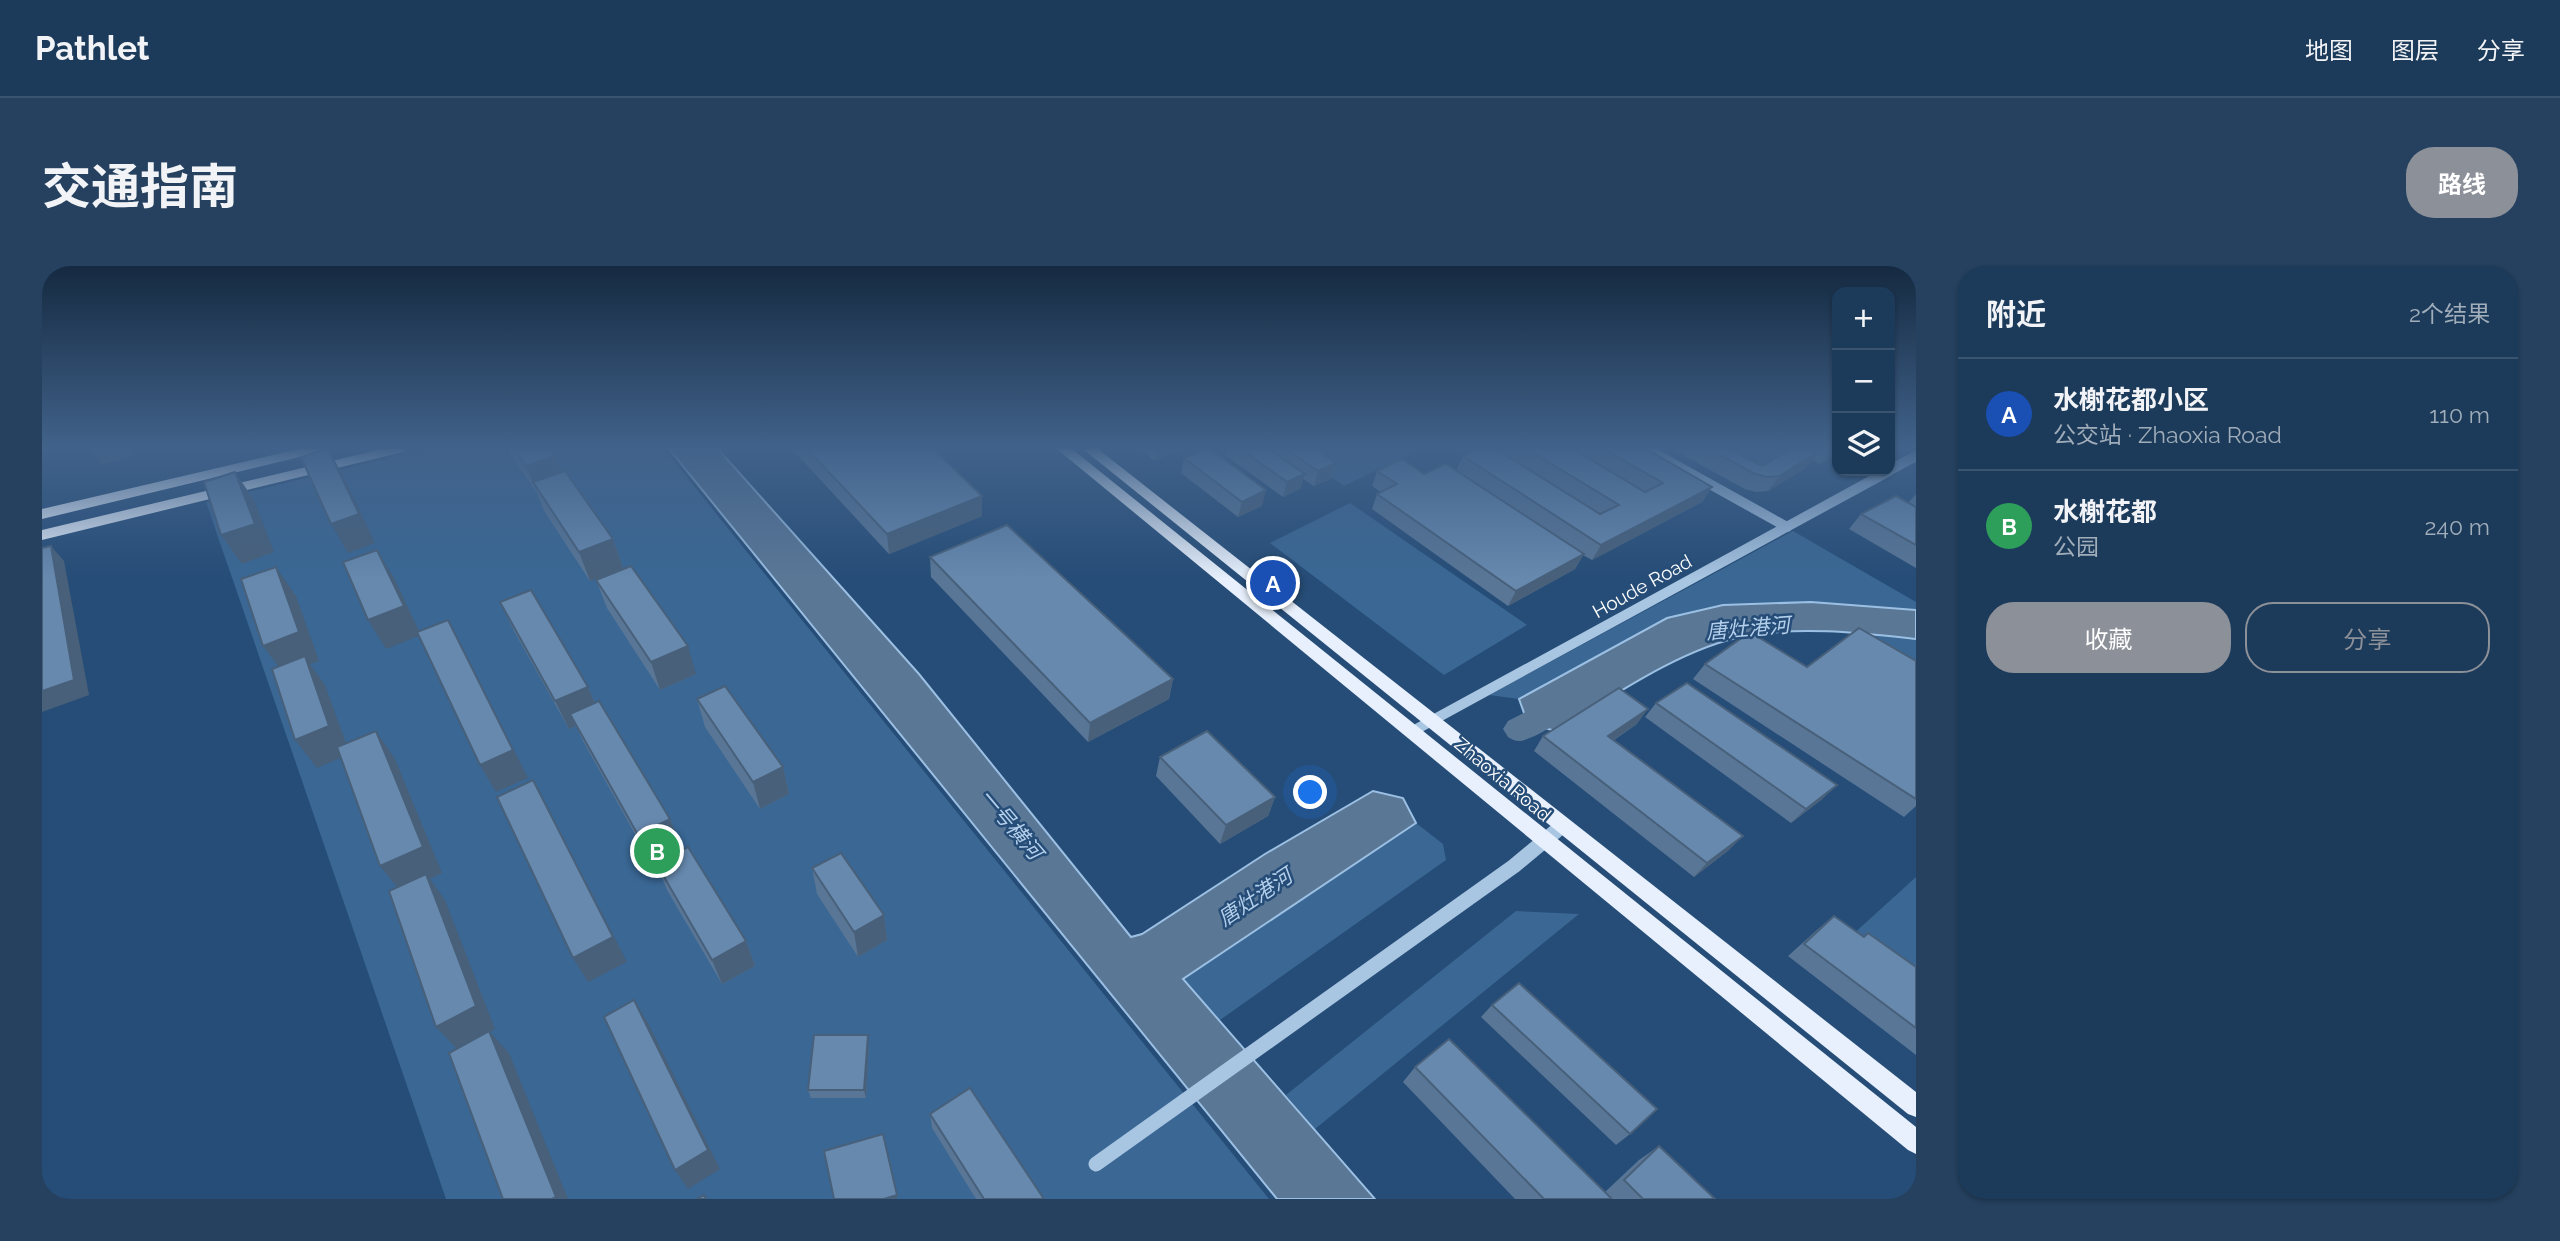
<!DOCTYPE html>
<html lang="zh">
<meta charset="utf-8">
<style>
:root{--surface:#1c3a59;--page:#25415f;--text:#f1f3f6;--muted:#a0adba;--line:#3a546f;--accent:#8c9099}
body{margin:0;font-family:Raleway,"Noto Sans SC",sans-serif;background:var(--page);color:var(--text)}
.controls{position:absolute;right:21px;top:21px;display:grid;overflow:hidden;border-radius:14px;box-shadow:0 2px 5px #0004}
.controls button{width:63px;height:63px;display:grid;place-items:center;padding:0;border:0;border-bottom:2px solid var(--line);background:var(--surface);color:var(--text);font:35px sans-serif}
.you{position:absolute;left:1269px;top:527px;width:24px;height:24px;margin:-18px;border:5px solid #fff;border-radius:50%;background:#1a73e8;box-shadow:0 0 0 10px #1a73e833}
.badge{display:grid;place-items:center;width:46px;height:46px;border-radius:50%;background:var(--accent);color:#fff;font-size:23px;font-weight:700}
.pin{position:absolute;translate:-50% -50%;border:4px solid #fff;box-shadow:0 2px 7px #0006}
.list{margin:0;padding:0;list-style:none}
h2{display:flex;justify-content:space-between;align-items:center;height:91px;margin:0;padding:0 28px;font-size:30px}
h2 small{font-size:23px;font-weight:400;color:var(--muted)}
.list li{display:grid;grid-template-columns:46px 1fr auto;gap:21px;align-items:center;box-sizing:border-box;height:112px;padding:0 28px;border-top:2px solid var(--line)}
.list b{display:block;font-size:26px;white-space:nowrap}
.list p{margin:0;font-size:23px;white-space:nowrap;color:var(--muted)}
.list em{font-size:23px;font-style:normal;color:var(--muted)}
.actions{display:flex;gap:14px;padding:21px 28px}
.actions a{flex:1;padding:16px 0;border:2px solid var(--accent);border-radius:28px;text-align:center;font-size:24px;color:var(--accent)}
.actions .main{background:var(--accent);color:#fff}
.icon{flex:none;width:38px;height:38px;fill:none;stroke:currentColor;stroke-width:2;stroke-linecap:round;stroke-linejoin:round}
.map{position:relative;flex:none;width:1874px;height:933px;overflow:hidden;border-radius:28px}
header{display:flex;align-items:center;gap:42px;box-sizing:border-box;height:98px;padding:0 35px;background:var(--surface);border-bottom:2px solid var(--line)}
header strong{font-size:33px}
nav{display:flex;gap:38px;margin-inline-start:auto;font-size:24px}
.intro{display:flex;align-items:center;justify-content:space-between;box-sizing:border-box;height:168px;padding:0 42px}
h1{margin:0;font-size:49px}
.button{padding:18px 32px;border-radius:28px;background:var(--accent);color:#fff;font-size:24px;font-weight:700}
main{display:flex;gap:42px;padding:0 42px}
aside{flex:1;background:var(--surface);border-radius:28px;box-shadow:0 2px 5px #0004}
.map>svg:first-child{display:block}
.green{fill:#3a6794}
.water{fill:#5a7796;stroke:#9cc0e3;stroke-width:2}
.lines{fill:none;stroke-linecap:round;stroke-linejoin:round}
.river{fill:#5a7796;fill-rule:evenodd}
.minor-far1{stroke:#a8c5e2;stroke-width:10}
.minor{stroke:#a8c5e2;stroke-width:15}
.major{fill:#e7f0fc;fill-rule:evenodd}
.wall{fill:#597696}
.shaded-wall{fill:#48607a}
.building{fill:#6789ae;stroke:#48607a;stroke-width:2}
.labels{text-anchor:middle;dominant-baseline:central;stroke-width:5;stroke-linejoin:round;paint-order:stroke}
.street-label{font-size:19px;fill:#fff;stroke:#264d77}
.water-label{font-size:21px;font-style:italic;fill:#b3cfeb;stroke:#264d77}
</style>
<header>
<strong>Pathlet</strong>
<nav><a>地图</a><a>图层</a><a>分享</a></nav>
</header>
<div class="intro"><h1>交通指南</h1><a class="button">路线</a></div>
<main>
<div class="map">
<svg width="1874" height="933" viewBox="0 0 1874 933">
<rect width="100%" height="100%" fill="#264d77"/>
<!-- green -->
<g class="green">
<path d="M 384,183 L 622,183 L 1227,933 L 404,933 L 164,236 Z"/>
<path d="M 1248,183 L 1364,183 L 1371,187 L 1302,220 Z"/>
<path d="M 1665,183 L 1733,183 L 1749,191 L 1716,211 Z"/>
<path d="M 1308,237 L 1485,359 L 1402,409 L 1228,277 Z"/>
<path d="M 1751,265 L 1874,336 L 1874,344 L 1769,336 L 1681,339 L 1625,352 L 1477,433 L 1447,429 Z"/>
<path d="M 1818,367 L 1874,373 L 1874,399 Z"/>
<path d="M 1374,557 L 1401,578 L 1404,594 L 1178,754 L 1141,713 Z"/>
<path d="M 1874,611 L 1874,720 L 1808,671 Z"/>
<path d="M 1474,645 L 1537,648 L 1273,863 L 1244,829 Z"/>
</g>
<!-- water -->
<g class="water">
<path d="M 627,183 L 676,183 L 877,408 L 1089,671 L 1100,668 L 1223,588 L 1331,525 L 1361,532 L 1374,557 L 1141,713 L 1333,933 L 1235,933 Z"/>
<path d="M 1769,336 L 1874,344 L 1874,373 C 1818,367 1759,360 1704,370 C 1641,381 1568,432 1514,465 L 1486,458 L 1477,433 L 1625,352 L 1681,339 Z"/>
</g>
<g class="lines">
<!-- river -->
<path class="river" d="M 1522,426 L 1533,430 L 1537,438 C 1532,449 1489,475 1477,475 C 1473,475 1469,473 1466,471 L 1461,463 L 1466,455 Z"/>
<!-- minor-far1 -->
<g class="minor-far1">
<path d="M 1605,183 L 1745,261"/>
<path d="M 1848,204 L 1874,190"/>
<path d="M 1371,465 L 1847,205"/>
</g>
<!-- minor -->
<path class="minor" d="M 1054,898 L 1472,600 L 1520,560"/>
<!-- major -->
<g class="major">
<path d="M 257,183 L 281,183 L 274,187 L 0,253 L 0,243 Z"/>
<path d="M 340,183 L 363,183 L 361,186 L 0,274 L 0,264 Z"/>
<path d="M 1015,183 L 1030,183 L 1874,861 L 1874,888 L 1866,884 Z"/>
<path d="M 1041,183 L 1056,183 L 1874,826 L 1874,851 L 1866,848 Z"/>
</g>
</g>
<!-- wall -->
<g class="wall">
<path d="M 465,183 L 508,183 L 513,190 L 519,206 L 571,273 L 581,302 L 548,315 L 502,245 L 496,229 Z"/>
<path d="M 750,183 L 891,183 L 940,250 L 847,288 Z"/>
<path d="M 1098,183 L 1141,183 L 1113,195 Z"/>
<path d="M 1185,183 L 1274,183 L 1290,212 L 1272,220 L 1261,213 L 1258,223 L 1241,231 L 1183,189 Z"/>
<path d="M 1460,183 L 1604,183 L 1670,221 L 1660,236 L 1550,294 L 1541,289 L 1533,303 L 1466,340 L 1330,243 L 1335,228 L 1339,226 L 1330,220 L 1335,205 L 1382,208 L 1414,205 L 1421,190 L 1458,186 Z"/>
<path d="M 1630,183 L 1687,183 L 1720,200 L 1749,183 L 1795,183 L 1795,188 L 1778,198 L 1770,194 L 1764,202 L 1726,225 L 1714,226 L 1703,223 Z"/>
<path d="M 1142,192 L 1220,240 L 1196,251 L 1139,207 Z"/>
<path d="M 1874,228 L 1874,302 L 1807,263 L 1819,248 L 1866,237 Z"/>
<path d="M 888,291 L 1131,413 L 1127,433 L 1046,476 L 889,311 Z"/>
<path d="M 554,314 L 654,408 L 618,424 L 565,342 Z"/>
<path d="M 458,336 L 546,421 L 553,437 L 628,553 L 639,580 L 608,595 L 541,475 L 534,460 L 527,463 L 472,365 Z"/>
<path d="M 1874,395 L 1874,540 L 1862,551 L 1651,413 L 1663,398 L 1765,401 Z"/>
<path d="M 655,433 L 741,501 L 747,528 L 718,543 L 663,461 Z"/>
<path d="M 1614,437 L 1795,519 L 1779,534 L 1749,557 L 1603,451 Z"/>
<path d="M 1595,458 L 1572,474 L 1687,584 L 1652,611 L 1492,485 L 1501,470 Z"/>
<path d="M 1118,491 L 1233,531 L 1226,550 L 1178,578 L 1114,510 Z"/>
<path d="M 614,597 L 704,675 L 713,700 L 680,718 L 625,624 Z"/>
<path d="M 770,602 L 842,649 L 845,674 L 816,691 L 775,628 Z"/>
<path d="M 1792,650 L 1821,671 L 1826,667 L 1874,701 L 1874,789 L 1746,690 L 1776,663 Z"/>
<path d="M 1450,739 L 1588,868 L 1574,879 L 1439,751 Z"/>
<path d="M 827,777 L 824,832 L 769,832 L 766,824 Z"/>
<path d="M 1373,801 L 1563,926 L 1597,894 L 1617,880 L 1673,933 L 1473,933 L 1361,816 Z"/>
<path d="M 888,848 L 1002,933 L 934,933 L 890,862 Z"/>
</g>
<!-- shaded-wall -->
<g class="shaded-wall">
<path d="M 48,183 L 89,183 L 90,190 L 60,199 Z"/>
<path d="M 286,183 L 302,211 L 333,277 L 306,287 L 289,258 Z"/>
<path d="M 1115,183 L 1141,183 L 1113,195 Z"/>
<path d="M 1789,183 L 1795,183 L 1795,188 L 1778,198 Z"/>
<path d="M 1774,187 L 1764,202 L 1726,225 L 1737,210 Z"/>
<path d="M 513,190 L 524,219 L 491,216 L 496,229 L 484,200 Z"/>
<path d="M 1294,197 L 1290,212 L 1272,220 L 1276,205 Z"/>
<path d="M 193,206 L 212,234 L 232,286 L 200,298 L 179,269 Z"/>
<path d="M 1263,208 L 1258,223 L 1241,231 L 1245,216 Z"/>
<path d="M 1670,221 L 1660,236 L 1550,294 L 1559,279 Z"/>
<path d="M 1224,224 L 1220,240 L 1196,251 L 1200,236 Z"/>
<path d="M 940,230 L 940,250 L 847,288 L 845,268 Z"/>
<path d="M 571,273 L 581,302 L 548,315 L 537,286 Z"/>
<path d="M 9,280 L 22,295 L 47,429 L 0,446 L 0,425 Z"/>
<path d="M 335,284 L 352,312 L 379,369 L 344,383 L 326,354 Z"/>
<path d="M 1542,288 L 1533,303 L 1466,340 L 1474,325 Z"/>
<path d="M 234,301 L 254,330 L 277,395 L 268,398 L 283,419 L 308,488 L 275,502 L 253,474 L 242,408 L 221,380 Z"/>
<path d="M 406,354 L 486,512 L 454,526 L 438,499 Z"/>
<path d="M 646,380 L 654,408 L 618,424 L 609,396 Z"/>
<path d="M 1131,413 L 1127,433 L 1046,476 L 1048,457 Z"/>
<path d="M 546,421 L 558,449 L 528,448 L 534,460 L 527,463 L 513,435 Z"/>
<path d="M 1606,443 L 1595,458 L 1556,484 L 1566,470 Z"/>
<path d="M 334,465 L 353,493 L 400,607 L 388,613 L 403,634 L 453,763 L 448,766 L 467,787 L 526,933 L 510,933 L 415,783 L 394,761 L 359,626 L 338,600 Z"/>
<path d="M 741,501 L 747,528 L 718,543 L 711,516 Z"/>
<path d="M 491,514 L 585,696 L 546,716 L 531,692 Z"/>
<path d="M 1795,519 L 1779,534 L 1749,557 L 1764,543 Z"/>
<path d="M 1233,531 L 1226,550 L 1178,578 L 1184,559 Z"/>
<path d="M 628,553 L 639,580 L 608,595 L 596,569 Z"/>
<path d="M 1701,570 L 1687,584 L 1652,611 L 1665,597 Z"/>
<path d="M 842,649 L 845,674 L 816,691 L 812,666 Z"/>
<path d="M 704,675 L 713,700 L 680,718 L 670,694 Z"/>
<path d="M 592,734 L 606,757 L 678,903 L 646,923 L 633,904 Z"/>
<path d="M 826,769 L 827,777 L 824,832 L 822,824 Z"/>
<path d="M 855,929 L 855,933 L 842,933 Z"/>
</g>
<!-- building -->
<g class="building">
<path d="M 284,183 L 286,183 L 317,248 L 289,258 L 259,191 Z"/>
<path d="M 473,183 L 508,183 L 513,190 L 484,200 Z"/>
<path d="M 765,183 L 891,183 L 940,230 L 845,268 Z"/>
<path d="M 1164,183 L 1168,183 L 1224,224 L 1200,236 L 1142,192 Z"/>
<path d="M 1199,183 L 1227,183 L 1263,208 L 1245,216 Z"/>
<path d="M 1244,183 L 1274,183 L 1294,197 L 1276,205 Z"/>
<path d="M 1436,183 L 1454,183 L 1558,248 L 1577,239 L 1485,183 L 1531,183 L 1603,226 L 1621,217 L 1562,183 L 1604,183 L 1670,221 L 1559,279 L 1421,190 Z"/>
<path d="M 1667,183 L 1687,183 L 1720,200 L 1749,183 L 1766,183 L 1774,187 L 1737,210 L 1725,211 L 1713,208 Z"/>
<path d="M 1360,193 L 1382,208 L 1404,198 L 1542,288 L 1474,325 L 1335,228 L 1355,218 L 1335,205 Z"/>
<path d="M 523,205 L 571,273 L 537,286 L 491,216 Z"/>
<path d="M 193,206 L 213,258 L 179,269 L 162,216 Z"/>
<path d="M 1854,230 L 1874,241 L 1874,279 L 1819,248 Z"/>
<path d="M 965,259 L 1131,413 L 1048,457 L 888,291 Z"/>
<path d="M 9,280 L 32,414 L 0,425 L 0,282 Z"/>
<path d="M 335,284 L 362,340 L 326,354 L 301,296 Z"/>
<path d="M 589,300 L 646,380 L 609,396 L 554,314 Z"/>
<path d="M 234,301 L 257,366 L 221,380 L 199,313 Z"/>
<path d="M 489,324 L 546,421 L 513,435 L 458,336 Z"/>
<path d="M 406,354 L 471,484 L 438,499 L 375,366 Z"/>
<path d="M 1817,362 L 1874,395 L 1874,533 L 1663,398 L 1708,366 L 1765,401 Z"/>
<path d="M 263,390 L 287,460 L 253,474 L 230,403 Z"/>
<path d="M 1645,417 L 1795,519 L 1764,543 L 1614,437 Z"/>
<path d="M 683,420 L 741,501 L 711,516 L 655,433 Z"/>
<path d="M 1577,422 L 1606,443 L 1566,470 L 1701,570 L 1665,597 L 1501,470 Z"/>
<path d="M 557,435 L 628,553 L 596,569 L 528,448 Z"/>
<path d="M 334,465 L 381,581 L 338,600 L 295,481 Z"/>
<path d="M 1165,465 L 1233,531 L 1184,559 L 1118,491 Z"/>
<path d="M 491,514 L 571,671 L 531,692 L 455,531 Z"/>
<path d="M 646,581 L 704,675 L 670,694 L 614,597 Z"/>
<path d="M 799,587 L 842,649 L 812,666 L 770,602 Z"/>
<path d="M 384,608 L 434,740 L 394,761 L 347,625 Z"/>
<path d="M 1792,650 L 1822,671 L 1826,667 L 1874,701 L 1874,762 L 1762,678 Z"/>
<path d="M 1477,717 L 1615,843 L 1588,868 L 1450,739 Z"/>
<path d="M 592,734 L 666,884 L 633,904 L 562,751 Z"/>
<path d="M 447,765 L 514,931 L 510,933 L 461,933 L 407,787 Z"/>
<path d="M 772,769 L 826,769 L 822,824 L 766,824 Z"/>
<path d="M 1407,773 L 1569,932 L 1567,933 L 1502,933 L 1373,801 Z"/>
<path d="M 928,822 L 1002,933 L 942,933 L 888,848 Z"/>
<path d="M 841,868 L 855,929 L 842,933 L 792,933 L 782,885 Z"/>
<path d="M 1617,880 L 1673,933 L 1601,933 L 1582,914 Z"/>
<path d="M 662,929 L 664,933 L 655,933 Z"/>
</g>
<!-- sky -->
<linearGradient id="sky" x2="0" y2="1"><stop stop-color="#152a41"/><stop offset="0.58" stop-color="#41628a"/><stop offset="1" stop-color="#41628a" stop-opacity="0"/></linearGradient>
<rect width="1874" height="313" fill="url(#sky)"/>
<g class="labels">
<!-- street labels -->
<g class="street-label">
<text transform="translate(1600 320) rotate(-29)">Houde Road</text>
<text transform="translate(1461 513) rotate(40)">Zhaoxia Road</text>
</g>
<!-- water labels -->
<g class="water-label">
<text transform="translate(1706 362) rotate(-5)">唐灶港河</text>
<text transform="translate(969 558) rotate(50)">一号横河</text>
<text transform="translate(1213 631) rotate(-34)">唐灶港河</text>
</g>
</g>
</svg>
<div class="controls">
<button>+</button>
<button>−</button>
<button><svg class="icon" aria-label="layers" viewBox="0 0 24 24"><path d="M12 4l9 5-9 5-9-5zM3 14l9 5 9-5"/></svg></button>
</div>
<div class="you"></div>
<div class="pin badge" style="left:1231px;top:317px;background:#1a4fb4">A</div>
<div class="pin badge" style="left:615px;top:585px;background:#2e9e5b">B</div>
</div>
<aside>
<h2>附近<small>2个结果</small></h2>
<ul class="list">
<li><span class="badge" style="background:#1a4fb4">A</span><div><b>水榭花都小区</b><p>公交站 · Zhaoxia Road</p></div><em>110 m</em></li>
<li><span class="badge" style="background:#2e9e5b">B</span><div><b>水榭花都</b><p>公园</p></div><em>240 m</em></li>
</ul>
<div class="actions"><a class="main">收藏</a><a>分享</a></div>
</aside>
</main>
